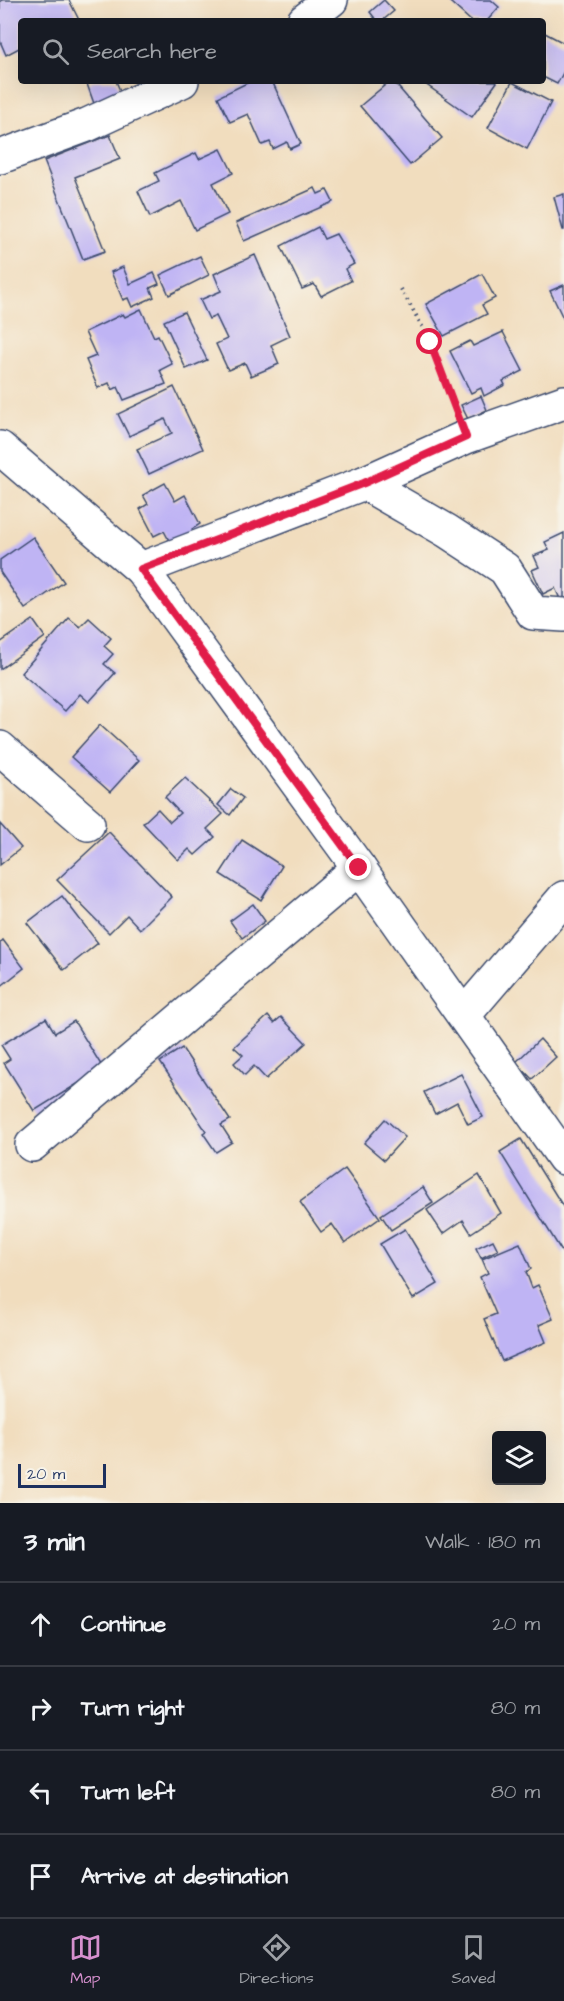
<!DOCTYPE html>
<meta charset="utf-8">
<style>
:root{--surface:#171b24;--page:#20242c;--text:#f1f3f6;--muted:#9ea1a6;--line:#363941;--accent:#d690ce}
body{margin:0;font-family:"Architects Daughter",sans-serif;background:var(--page);color:var(--text)}
.controls{position:absolute;right:18px;bottom:18px;display:grid;overflow:hidden;border-radius:6px;box-shadow:0 6px 24px #0002}
.controls button{width:54px;height:54px;display:grid;place-items:center;padding:0;border:0;border-bottom:2px solid var(--line);background:var(--surface);color:var(--text);font:30px sans-serif}
.scale{position:absolute;left:18px;bottom:15px;width:88px;box-sizing:border-box;padding-left:6px;border:3px solid #1b2f5e;border-top:0;font-size:16px;line-height:21px;white-space:nowrap;color:#1b2f5e;-webkit-text-stroke:4px #f7f3e8;paint-order:stroke}
.stop{position:absolute;width:18px;height:18px;margin:-14px;border:4px solid #e11d48;border-radius:50%;background:#fff}
.stop.end{background:#e11d48;border-color:#fff;box-shadow:0 2px 6px #0008}
.list{margin:0;padding:0;list-style:none}
h2{display:flex;justify-content:space-between;align-items:center;height:78px;margin:0;padding:0 24px;font-size:26px}
h2 small{font-size:20px;font-weight:400;color:var(--muted)}
.list li{display:grid;grid-template-columns:39px 1fr auto;gap:18px;align-items:center;box-sizing:border-box;height:84px;padding:0 24px;border-top:2px solid var(--line)}
.list b{display:block;font-size:22px;white-space:nowrap}
.list em{font-size:20px;font-style:normal;color:var(--muted)}
.icon{flex:none;width:33px;height:33px;fill:none;stroke:currentColor;stroke-width:2;stroke-linecap:round;stroke-linejoin:round}
.map{position:relative;flex:none;width:564px;height:1503px;overflow:hidden}
.search{position:absolute;background:var(--surface);box-shadow:0 6px 24px #0002;left:18px;right:18px;top:18px;height:66px;display:flex;align-items:center;gap:15px;box-sizing:border-box;padding:0 21px;border-radius:6px;color:var(--muted);font-size:22px}
.sheet{height:414px;background:var(--surface)}
nav{display:flex;justify-content:space-around;align-items:center;box-sizing:border-box;height:84px;border-top:2px solid var(--line);background:var(--surface);font-size:16px;color:var(--muted)}
nav a{display:grid;justify-items:center;gap:3px}
nav .on{color:var(--accent)}
.map>svg:first-child{display:block}
.building{fill:#bfb4f4}
.lines{fill:none;stroke-linecap:round;stroke-linejoin:round}
.minor-casing{stroke:#3b496c;stroke-width:36}
.path{stroke:#3b496c;stroke-width:4;stroke-dasharray:1.5 4.5;stroke-linecap:butt}
.minor{stroke:#fff;stroke-width:33}
.route{stroke:#e11d48;stroke-width:8}
</style>
<div class="map">
<svg width="564" height="1503" viewBox="0 0 564 1503">
<rect width="100%" height="100%" fill="#f7f3e8"/>
<filter id="ink" filterUnits="userSpaceOnUse"><feTurbulence type="fractalNoise" baseFrequency=".0167" numOctaves="2"/><feDisplacementMap in="SourceGraphic" scale="12" xChannelSelector="R" yChannelSelector="G"/><feConvolveMatrix kernelMatrix="1 2 1 2 8 2 1 2 1" color-interpolation-filters="sRGB"/></filter>
<filter id="wash" filterUnits="userSpaceOnUse"><feTurbulence type="fractalNoise" baseFrequency=".008" numOctaves="4" result="noise"/><feDisplacementMap in="SourceGraphic" scale="24" xChannelSelector="R" yChannelSelector="G"/><feGaussianBlur stdDeviation="1.35" result="paint"/><feColorMatrix in="noise" values="0 0 0 0 0 0 0 0 0 0 0 0 0 0 0 0 0 1.4 0 .05"/><feComposite in="paint" operator="in"/></filter>
<g filter="url(#wash)">
<rect width="100%" height="100%" fill="#f1ddbe"/>
<g id="blocks">
<!-- building -->
<g class="building">
<path d="M 2,0 L 69,0 L 79,20 L 21,21 L 21,52 L 19,48 L 6,55 L 0,41 L 0,1 Z"/>
<path d="M 384,0 L 394,11 L 382,21 L 377,21 L 370,12 Z"/>
<path d="M 453,0 L 491,0 L 499,7 L 487,21 L 471,21 L 450,2 Z"/>
<path d="M 543,32 L 564,43 L 564,71 L 557,84 L 543,77 Z"/>
<path d="M 96,81 L 116,81 L 123,98 L 96,109 L 87,84 Z"/>
<path d="M 251,81 L 272,81 L 301,144 L 290,149 L 287,142 L 273,149 L 270,142 L 262,145 L 248,114 L 230,122 L 218,97 Z"/>
<path d="M 390,81 L 393,81 L 442,138 L 410,165 L 360,106 Z"/>
<path d="M 421,81 L 496,81 L 497,82 L 472,117 Z"/>
<path d="M 512,82 L 551,102 L 527,149 L 488,128 Z"/>
<path d="M 110,135 L 120,159 L 75,177 L 105,251 L 83,259 L 44,161 Z"/>
<path d="M 221,149 L 233,173 L 213,183 L 228,214 L 195,230 L 181,201 L 150,217 L 138,191 L 159,181 L 155,173 L 196,153 L 199,159 Z"/>
<path d="M 315,188 L 318,194 L 327,190 L 333,202 L 244,241 L 236,223 Z"/>
<path d="M 564,194 L 564,230 L 563,230 L 554,197 Z"/>
<path d="M 318,227 L 324,239 L 336,234 L 354,264 L 345,269 L 351,281 L 321,296 L 314,284 L 302,289 L 281,246 Z"/>
<path d="M 255,255 L 290,336 L 271,345 L 279,364 L 251,376 L 245,363 L 228,370 L 216,344 L 227,339 L 216,316 L 209,319 L 200,300 L 221,291 L 214,274 Z"/>
<path d="M 200,256 L 209,275 L 169,295 L 160,275 Z"/>
<path d="M 123,267 L 130,284 L 154,273 L 159,284 L 150,288 L 154,297 L 132,307 L 128,298 L 123,300 L 111,272 Z"/>
<path d="M 482,274 L 495,298 L 482,305 L 487,314 L 444,336 L 426,304 Z"/>
<path d="M 564,285 L 564,320 L 550,291 Z"/>
<path d="M 141,309 L 154,337 L 158,335 L 172,364 L 160,370 L 166,384 L 124,400 L 118,387 L 112,390 L 109,383 L 98,388 L 86,360 L 96,356 L 85,332 L 123,314 L 125,317 Z"/>
<path d="M 184,312 L 207,360 L 186,369 L 164,321 Z"/>
<path d="M 503,332 L 523,371 L 503,381 L 505,385 L 484,396 L 481,388 L 471,393 L 450,351 L 470,341 L 473,346 Z"/>
<path d="M 174,387 L 203,449 L 149,474 L 137,449 L 172,433 L 165,419 L 129,436 L 118,414 Z"/>
<path d="M 481,396 L 487,410 L 468,419 L 461,405 Z"/>
<path d="M 165,483 L 175,501 L 185,495 L 200,524 L 192,529 L 194,534 L 172,546 L 164,531 L 154,536 L 140,509 L 148,504 L 143,495 Z"/>
<path d="M 564,533 L 564,600 L 561,601 L 555,588 L 543,594 L 532,570 L 539,567 L 534,556 L 549,550 L 545,542 Z"/>
<path d="M 33,537 L 64,582 L 25,609 L 0,572 L 0,560 Z"/>
<path d="M 69,618 L 80,627 L 89,618 L 111,638 L 104,646 L 113,654 L 104,664 L 115,673 L 89,702 L 80,694 L 65,711 L 21,673 Z"/>
<path d="M 33,620 L 45,637 L 0,669 L 0,643 Z"/>
<path d="M 100,725 L 139,760 L 110,792 L 71,757 Z"/>
<path d="M 185,778 L 223,814 L 207,829 L 215,837 L 195,855 L 189,849 L 178,860 L 143,823 L 158,809 L 170,822 L 180,813 L 165,797 Z"/>
<path d="M 231,789 L 243,798 L 230,815 L 218,805 Z"/>
<path d="M 0,824 L 21,848 L 0,865 Z"/>
<path d="M 109,832 L 172,897 L 140,929 L 127,915 L 109,933 L 57,880 Z"/>
<path d="M 242,840 L 282,866 L 261,900 L 220,874 Z"/>
<path d="M 62,896 L 98,943 L 64,970 L 27,923 Z"/>
<path d="M 253,904 L 265,921 L 242,938 L 230,921 Z"/>
<path d="M 3,940 L 24,968 L 0,987 L 0,943 Z"/>
<path d="M 268,1016 L 274,1023 L 281,1017 L 306,1043 L 266,1079 L 254,1066 L 245,1075 L 234,1063 L 243,1055 L 234,1047 Z"/>
<path d="M 46,1018 L 55,1033 L 74,1021 L 103,1068 L 34,1111 L 4,1063 L 10,1059 L 1,1045 Z"/>
<path d="M 540,1039 L 556,1057 L 532,1079 L 516,1062 Z"/>
<path d="M 182,1048 L 230,1120 L 221,1125 L 232,1142 L 216,1152 L 203,1133 L 206,1131 L 160,1062 Z"/>
<path d="M 461,1074 L 483,1117 L 468,1124 L 457,1102 L 435,1114 L 424,1092 Z"/>
<path d="M 385,1119 L 405,1137 L 384,1160 L 364,1143 Z"/>
<path d="M 521,1139 L 564,1208 L 564,1255 L 500,1152 Z"/>
<path d="M 345,1169 L 380,1218 L 345,1243 L 332,1224 L 321,1232 L 300,1202 Z"/>
<path d="M 479,1175 L 501,1213 L 471,1233 L 463,1220 L 443,1234 L 427,1210 Z"/>
<path d="M 423,1187 L 433,1203 L 391,1230 L 381,1215 Z"/>
<path d="M 405,1229 L 438,1284 L 413,1299 L 380,1244 Z"/>
<path d="M 493,1240 L 498,1250 L 481,1258 L 476,1248 Z"/>
<path d="M 520,1243 L 531,1269 L 526,1272 L 532,1288 L 538,1285 L 553,1319 L 539,1325 L 546,1342 L 502,1361 L 484,1319 L 496,1314 L 480,1277 L 488,1273 L 482,1259 Z"/>
</g>
</g>
</g>
<g filter="url(#ink)">
<use href="#blocks" fill-opacity="0" stroke="#3b496c" stroke-width="1.5"/>
<g class="lines">
<defs>
<g id="minor">
<path d="M 304,21 L 331,0"/>
<path d="M 0,157 L 87,125 L 182,81"/>
<path d="M 0,448 L 141,569 L 359,868 L 564,1158"/>
<path d="M 364,483 L 447,531 L 505,569 L 533,613 L 564,615"/>
<path d="M 141,569 L 364,483 L 466,437 L 564,402"/>
<path d="M 0,748 L 88,824"/>
<path d="M 464,1015 L 564,898"/>
<path d="M 32,1145 L 359,868"/>
</g>
</defs>
<!-- minor casing -->
<use href="#minor" class="minor-casing"/>
<!-- path -->
<path class="path" d="M 401,289 L 431,342 L 455,408"/>
<!-- minor -->
<use href="#minor" class="minor"/>
</g>
</g>
<g class="lines" filter="url(#ink)">
<!-- route -->
<path class="route" d="M 359,868 L 141,569 L 364,483 L 466,437 L 430,342"/>
</g>
</svg>
<div class="controls">
<button><svg class="icon" aria-label="layers" viewBox="0 0 24 24"><path d="M12 4l9 5-9 5-9-5zM3 14l9 5 9-5"/></svg></button>
</div>
<div class="scale">20 m</div>
<div class="stop" style="left:430px;top:342px"></div>
<div class="stop end" style="left:359px;top:868px"></div>
<div class="search"><svg class="icon" aria-label="search" viewBox="0 0 24 24"><circle cx="10" cy="10" r="6"/><path d="M15 15l6 6"/></svg>Search here</div>
</div>
<section class="sheet">
<h2>3 min<small>Walk · 180 m</small></h2>
<ul class="list">
<li><svg class="icon" aria-label="ahead" viewBox="0 0 24 24"><path d="M12 20V5M6 11l6-6 6 6"/></svg><div><b>Continue</b></div><em>20 m</em></li>
<li><svg class="icon" aria-label="right" viewBox="0 0 24 24"><path d="M7 20v-9h11M14 6l5 5-5 5"/></svg><div><b>Turn right</b></div><em>80 m</em></li>
<li><svg class="icon" aria-label="left" viewBox="0 0 24 24"><path d="M17 20v-9H6M10 6l-5 5 5 5"/></svg><div><b>Turn left</b></div><em>80 m</em></li>
<li><svg class="icon" aria-label="arrive" viewBox="0 0 24 24"><path d="M6 21V4h12l-3 4 3 4H6"/></svg><div><b>Arrive at destination</b></div></li>
</ul>
</section>
<nav>
<a class="on"><svg class="icon" aria-label="map" viewBox="0 0 24 24"><path d="M3 6l6-2 6 2 6-2v14l-6 2-6-2-6 2zM9 4v14M15 6v14"/></svg>Map</a>
<a><svg class="icon" aria-label="directions" viewBox="0 0 24 24"><path d="M12 3l9 9-9 9-9-9zM9 14v-3h6M13 9l2 2-2 2"/></svg>Directions</a>
<a><svg class="icon" aria-label="saved" viewBox="0 0 24 24"><path d="M7 4h10v16l-5-4-5 4z"/></svg>Saved</a>
</nav>
